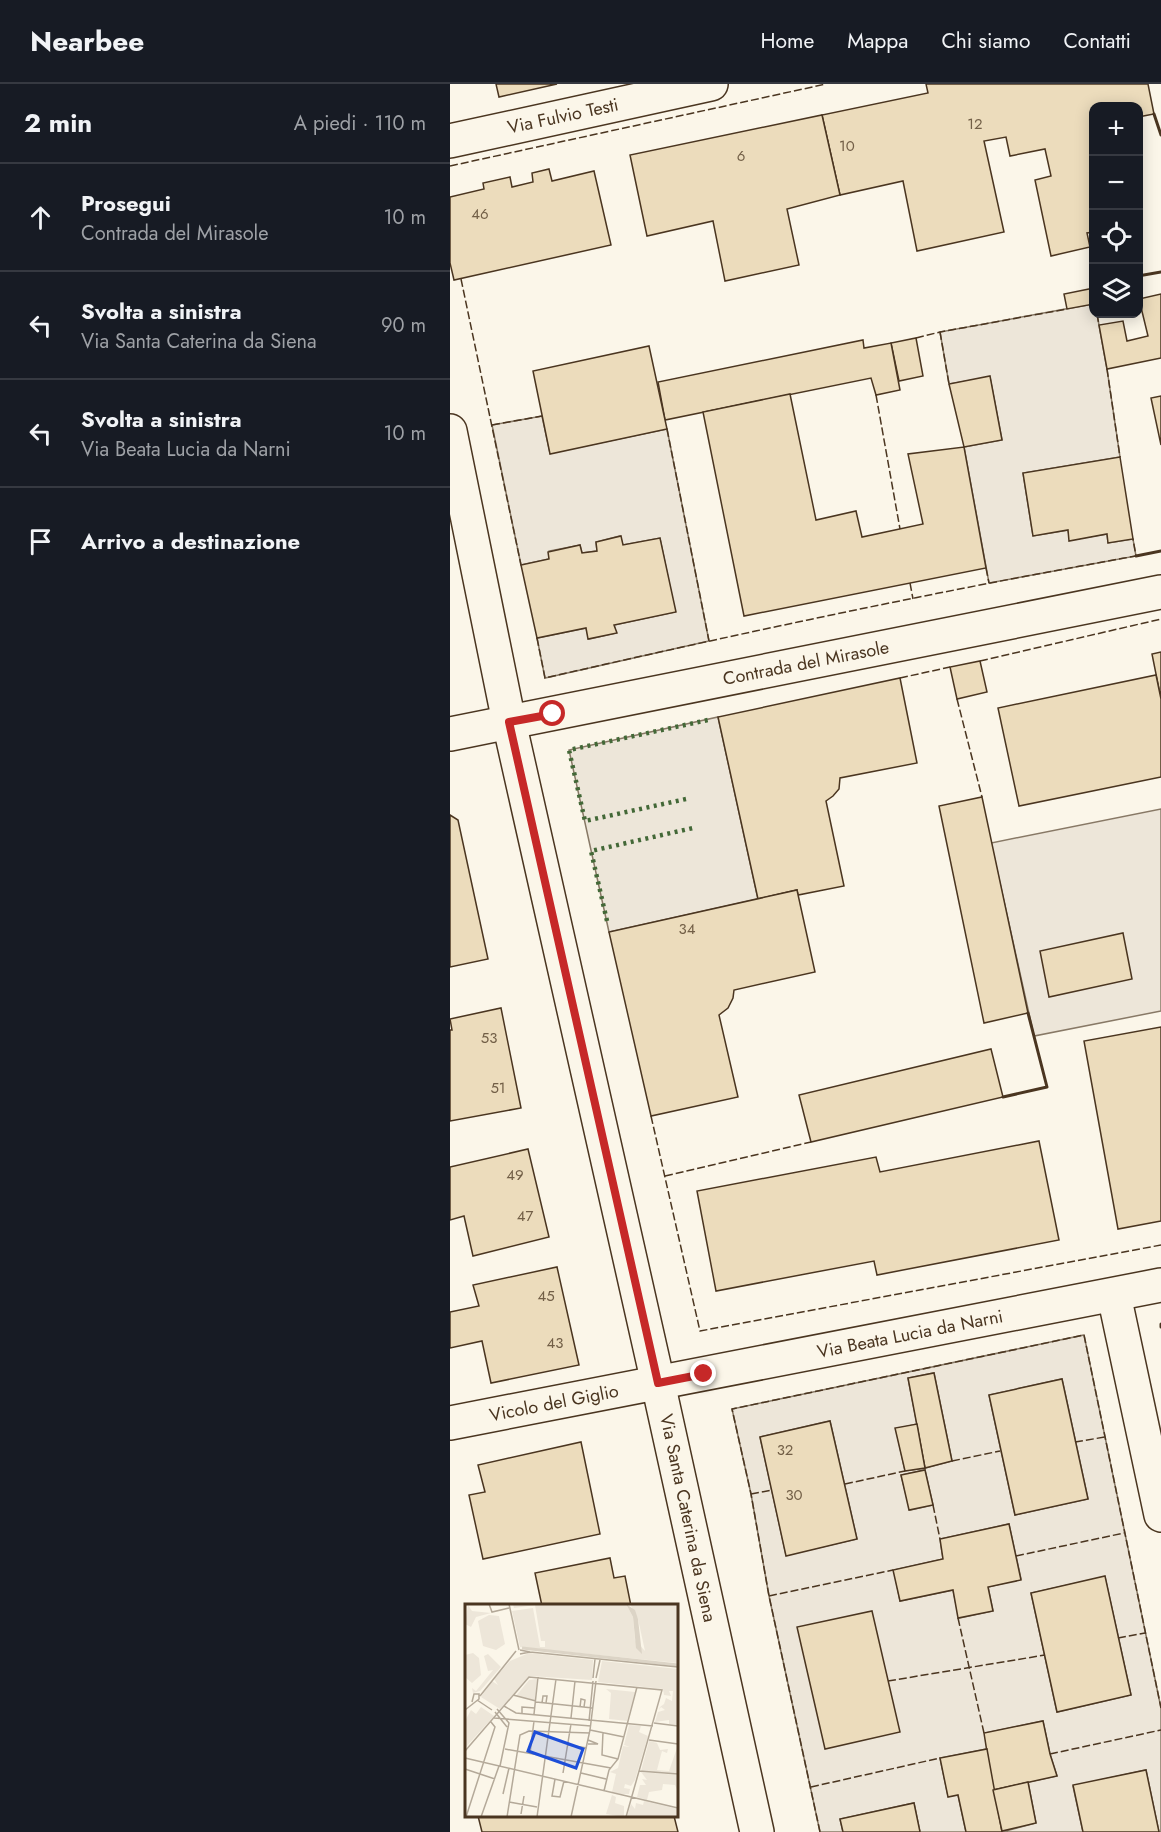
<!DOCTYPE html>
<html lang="it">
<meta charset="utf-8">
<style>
:root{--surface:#171b24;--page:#20242c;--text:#f1f3f6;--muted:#9ea1a6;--line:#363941}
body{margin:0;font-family:Jost,sans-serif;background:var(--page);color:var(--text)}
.controls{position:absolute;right:18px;top:18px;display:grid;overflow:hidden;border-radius:12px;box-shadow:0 3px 15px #0003}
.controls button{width:54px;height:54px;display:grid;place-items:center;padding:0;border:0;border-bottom:2px solid var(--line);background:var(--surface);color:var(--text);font:30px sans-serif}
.stop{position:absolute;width:18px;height:18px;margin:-14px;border:4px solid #c62828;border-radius:50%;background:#fff}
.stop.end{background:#c62828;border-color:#fff;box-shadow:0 2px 6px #0008}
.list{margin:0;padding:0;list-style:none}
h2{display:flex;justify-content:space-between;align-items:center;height:78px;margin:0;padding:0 24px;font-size:26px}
h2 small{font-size:20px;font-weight:400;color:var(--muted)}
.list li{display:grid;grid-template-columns:39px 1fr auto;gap:18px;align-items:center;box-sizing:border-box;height:108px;padding:0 24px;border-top:2px solid var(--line)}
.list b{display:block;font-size:22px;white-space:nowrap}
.list p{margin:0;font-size:20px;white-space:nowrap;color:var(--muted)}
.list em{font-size:20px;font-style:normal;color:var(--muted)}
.icon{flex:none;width:33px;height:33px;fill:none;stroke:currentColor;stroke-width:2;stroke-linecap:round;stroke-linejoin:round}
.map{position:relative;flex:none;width:711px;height:1748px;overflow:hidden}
header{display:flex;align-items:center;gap:36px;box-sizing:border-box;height:84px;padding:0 30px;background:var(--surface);border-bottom:2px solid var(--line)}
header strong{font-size:28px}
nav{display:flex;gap:33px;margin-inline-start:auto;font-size:21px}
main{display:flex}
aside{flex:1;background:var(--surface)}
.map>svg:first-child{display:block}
.green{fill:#ede6d9;stroke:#887966;stroke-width:1.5;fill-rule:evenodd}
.building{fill:#ecdcbc;stroke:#4a3520;stroke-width:1.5}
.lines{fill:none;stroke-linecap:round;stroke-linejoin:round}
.minor-casing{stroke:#4a3520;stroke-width:36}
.minor{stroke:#fbf6e9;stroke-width:33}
.hedge{stroke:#436837;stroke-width:4.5;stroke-dasharray:3 4.5;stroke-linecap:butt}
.fence{stroke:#4a3520;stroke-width:1.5;stroke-dasharray:8 3;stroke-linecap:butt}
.wall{stroke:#4a3520;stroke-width:3}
.route{stroke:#c62828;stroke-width:8}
.labels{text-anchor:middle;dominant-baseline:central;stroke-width:4.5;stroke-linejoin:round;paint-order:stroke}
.number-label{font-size:15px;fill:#725f47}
.street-label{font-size:18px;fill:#4a3520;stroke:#fbf6e9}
.inset-river{fill:none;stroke:#dcd4c6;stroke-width:3}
.inset-road{fill:none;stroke:#b4a999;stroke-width:1.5}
.view{fill:#1d4ed8;fill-opacity:0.15;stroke:#1d4ed8;stroke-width:3}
.inset-edge{fill:none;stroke:#4a3520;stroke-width:3}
</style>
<header>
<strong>Nearbee</strong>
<nav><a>Home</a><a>Mappa</a><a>Chi siamo</a><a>Contatti</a></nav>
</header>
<main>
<aside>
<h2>2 min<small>A piedi · 110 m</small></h2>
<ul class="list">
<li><svg class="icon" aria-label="ahead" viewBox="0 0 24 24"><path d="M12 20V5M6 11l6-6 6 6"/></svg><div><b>Prosegui</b><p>Contrada del Mirasole</p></div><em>10 m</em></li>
<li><svg class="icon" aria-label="left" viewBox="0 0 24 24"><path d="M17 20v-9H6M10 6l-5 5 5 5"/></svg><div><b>Svolta a sinistra</b><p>Via Santa Caterina da Siena</p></div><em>90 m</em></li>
<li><svg class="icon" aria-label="left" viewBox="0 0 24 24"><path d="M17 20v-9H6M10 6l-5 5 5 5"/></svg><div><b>Svolta a sinistra</b><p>Via Beata Lucia da Narni</p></div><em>10 m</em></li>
<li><svg class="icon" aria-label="arrive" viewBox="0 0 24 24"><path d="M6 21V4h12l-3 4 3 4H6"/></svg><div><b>Arrivo a destinazione</b></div></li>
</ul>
</aside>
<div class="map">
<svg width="711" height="1748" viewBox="0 0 711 1748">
<rect width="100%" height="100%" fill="#fbf6e9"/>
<!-- green -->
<g class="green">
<path d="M 643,220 L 644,230 L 647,230 L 657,285 L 670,373 L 573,389 L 583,452 L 618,446 L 620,456 L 657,450 L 658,459 L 683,455 L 686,472 L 539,499 L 514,363 L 552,356 L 540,293 L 499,300 L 490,248 Z"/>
<path d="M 92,332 L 100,369 L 217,345 L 259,557 L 95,594 L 87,554 L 136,544 L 139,555 L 166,549 L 164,541 L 225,528 L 210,454 L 173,461 L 170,452 L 146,458 L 147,467 L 132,469 L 130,461 L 99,467 L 99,475 L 71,481 L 42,341 Z"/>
<path d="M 268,633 L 308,815 L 159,848 L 119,666 Z"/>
<path d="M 711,725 L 711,927 L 584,952 L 541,759 Z"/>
<path d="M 634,1251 L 711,1624 L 711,1748 L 709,1748 L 696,1686 L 623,1702 L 633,1748 L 552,1748 L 586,1739 L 578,1698 L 607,1692 L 600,1670 L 593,1637 L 535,1649 L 537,1665 L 490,1674 L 498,1712 L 508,1711 L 516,1748 L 470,1748 L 464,1719 L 390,1735 L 393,1748 L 370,1748 L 319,1512 L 301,1410 L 282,1325 ZM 484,1289 L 502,1377 L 475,1384 L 455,1387 L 446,1345 L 467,1340 L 458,1294 ZM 612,1295 L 638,1415 L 565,1431 L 539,1311 ZM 380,1337 L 407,1455 L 336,1471 L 310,1353 ZM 475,1386 L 483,1421 L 460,1426 L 451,1391 ZM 559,1440 L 571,1495 L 538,1503 L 543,1527 L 509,1534 L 503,1506 L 450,1517 L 444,1486 L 493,1475 L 490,1455 ZM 655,1493 L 681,1611 L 607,1628 L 581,1509 Z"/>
</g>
<!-- building -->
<g class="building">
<path d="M 46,0 L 107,0 L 49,13 Z"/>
<path d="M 476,0 L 698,0 L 704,30 L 688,33 L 688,22 L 644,22 L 644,148 L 637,149 L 640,163 L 601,172 L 585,96 L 601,92 L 595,65 L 560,72 L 556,53 L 534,57 L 554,148 L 467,167 L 453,97 L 390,111 L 372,31 L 478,9 Z"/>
<path d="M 372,31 L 390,111 L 337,125 L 349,181 L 275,197 L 263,137 L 197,152 L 180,71 Z"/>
<path d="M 99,85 L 102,97 L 144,87 L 161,161 L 4,196 L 0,179 L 0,113 L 34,105 L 33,99 L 60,93 L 62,103 L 83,98 L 82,89 Z"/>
<path d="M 644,204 L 644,220 L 617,225 L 614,210 Z"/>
<path d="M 711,210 L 711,274 L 657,285 L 649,241 L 673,237 L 677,257 L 698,252 L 689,215 Z"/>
<path d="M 466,254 L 473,292 L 449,297 L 441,259 Z"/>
<path d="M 413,256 L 414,264 L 441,259 L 450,306 L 426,311 L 421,294 L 215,336 L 208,298 Z"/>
<path d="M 199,262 L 217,345 L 100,370 L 83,287 Z"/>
<path d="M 540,292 L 552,356 L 514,363 L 499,300 Z"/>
<path d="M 340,310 L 366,436 L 406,427 L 412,453 L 473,440 L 458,370 L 514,363 L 536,484 L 294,532 L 253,328 Z"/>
<path d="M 711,312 L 711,361 L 701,314 Z"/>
<path d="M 670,373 L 683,455 L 658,459 L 657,450 L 619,457 L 618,446 L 583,452 L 573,389 Z"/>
<path d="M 171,452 L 173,461 L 210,454 L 226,528 L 164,541 L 167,549 L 138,555 L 136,544 L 87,554 L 71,481 L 99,475 L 98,468 L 130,461 L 132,469 L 147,467 L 146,458 Z"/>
<path d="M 711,568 L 711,615 L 702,570 Z"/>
<path d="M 530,577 L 537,608 L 507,615 L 500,583 Z"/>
<path d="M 706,591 L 711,615 L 711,693 L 569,722 L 548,624 Z"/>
<path d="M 450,594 L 467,679 L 390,694 L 389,705 L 383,712 L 376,717 L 394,802 L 348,811 L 347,806 L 308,815 L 268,633 Z"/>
<path d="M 532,713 L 578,929 L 534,939 L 489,722 Z"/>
<path d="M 0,731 L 8,736 L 38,875 L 0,883 Z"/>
<path d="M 347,806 L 365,888 L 284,906 L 283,914 L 278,924 L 269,931 L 288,1013 L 201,1032 L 159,848 Z"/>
<path d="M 673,849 L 682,895 L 599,913 L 590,867 Z"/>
<path d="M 51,924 L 71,1024 L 0,1037 L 0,946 L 2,946 L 0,935 Z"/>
<path d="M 711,943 L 711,1137 L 668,1145 L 634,957 Z"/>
<path d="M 541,965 L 553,1013 L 361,1058 L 349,1011 Z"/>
<path d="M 589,1057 L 609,1156 L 427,1191 L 424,1177 L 266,1207 L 247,1107 L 426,1073 L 430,1088 Z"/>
<path d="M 78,1065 L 99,1153 L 23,1172 L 14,1132 L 0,1136 L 0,1083 Z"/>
<path d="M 107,1183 L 129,1281 L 41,1299 L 32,1257 L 0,1264 L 0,1228 L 29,1222 L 23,1201 Z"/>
<path d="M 484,1289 L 502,1377 L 475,1384 L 458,1294 Z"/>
<path d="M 612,1295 L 638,1415 L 565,1431 L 539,1311 Z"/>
<path d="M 380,1337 L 407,1455 L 336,1472 L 310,1353 Z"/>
<path d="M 467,1340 L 475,1384 L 455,1387 L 445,1344 Z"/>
<path d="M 131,1358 L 150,1450 L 33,1475 L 19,1411 L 35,1408 L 28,1381 Z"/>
<path d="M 475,1386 L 483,1421 L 459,1426 L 451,1391 Z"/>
<path d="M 559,1440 L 571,1496 L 538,1503 L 543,1527 L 508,1534 L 503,1506 L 450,1517 L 443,1486 L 493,1475 L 490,1455 Z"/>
<path d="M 160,1474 L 164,1494 L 175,1492 L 181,1522 L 92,1522 L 85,1489 Z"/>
<path d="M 655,1492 L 681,1611 L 607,1628 L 581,1509 Z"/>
<path d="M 422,1527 L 450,1648 L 375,1665 L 347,1543 Z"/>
<path d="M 593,1637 L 600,1670 L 607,1692 L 543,1706 L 534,1649 Z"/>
<path d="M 537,1665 L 552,1748 L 516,1748 L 508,1711 L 498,1713 L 490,1674 Z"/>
<path d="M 696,1686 L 709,1748 L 633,1748 L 623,1701 Z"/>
<path d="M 578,1698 L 586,1739 L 552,1747 L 543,1706 Z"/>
<path d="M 464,1719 L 470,1748 L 393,1748 L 390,1735 Z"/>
<path d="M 28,1732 L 224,1732 L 228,1748 L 32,1748 Z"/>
</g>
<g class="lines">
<defs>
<g id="minor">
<path d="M 0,57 L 261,0"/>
<path d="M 0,347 L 59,638 L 208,1299 L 307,1748"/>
<path d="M 0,650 L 711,508"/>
<path d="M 664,1211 L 711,1431"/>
<path d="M 0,1339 L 711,1201"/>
</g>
</defs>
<!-- minor casing -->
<use href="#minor" class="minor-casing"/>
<!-- minor -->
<use href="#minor" class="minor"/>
<!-- hedge -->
<g class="hedge">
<path d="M 236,715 L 135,737 L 119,666 L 258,636"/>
<path d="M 157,837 L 141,767 L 243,744"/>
</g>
<!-- fence -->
<g class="fence">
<path d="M 0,82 L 376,0"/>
<path d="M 11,195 L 71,481"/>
<path d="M 647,230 L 649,241"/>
<path d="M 490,248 L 499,300"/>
<path d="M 466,254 L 490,248 L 617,225"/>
<path d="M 657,285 L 670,373"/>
<path d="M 426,311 L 450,445"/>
<path d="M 42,341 L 92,332"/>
<path d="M 217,345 L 259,557"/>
<path d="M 536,484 L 539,499"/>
<path d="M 460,499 L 463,515"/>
<path d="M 87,554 L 95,594 C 291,549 488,507 686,472 L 683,455"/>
<path d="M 530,577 L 711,535"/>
<path d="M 450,594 L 500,583"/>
<path d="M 507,615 L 532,713"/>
<path d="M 201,1032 L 250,1247 L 711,1161"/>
<path d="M 215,1092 L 361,1058"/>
<path d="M 625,1358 L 655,1353"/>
<path d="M 502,1377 L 550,1367"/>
<path d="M 395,1400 L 455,1387"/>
<path d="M 301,1410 L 322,1406"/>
<path d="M 483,1421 L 490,1455"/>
<path d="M 566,1472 L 674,1449"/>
<path d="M 319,1512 L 443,1486"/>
<path d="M 508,1534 L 534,1649"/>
<path d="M 668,1554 L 695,1549"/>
<path d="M 438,1597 L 595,1571"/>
<path d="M 600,1670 L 711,1646"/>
<path d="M 361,1703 L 490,1674"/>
<path d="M 370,1748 L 319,1512 L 301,1410 L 282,1325 L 634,1251 L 711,1624"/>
</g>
<!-- wall -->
<g class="wall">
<path d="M 704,30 L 711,51"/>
<path d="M 688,192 L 711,188"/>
<path d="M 686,472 L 711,467"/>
<path d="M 553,1013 L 597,1003 L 578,929"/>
<path d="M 711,1240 L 711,1243"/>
</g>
</g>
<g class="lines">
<!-- route -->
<path class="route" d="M 103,630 L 59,638 L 208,1299 L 254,1290"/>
</g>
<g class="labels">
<!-- number labels -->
<g class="number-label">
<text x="525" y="40">12</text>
<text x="397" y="62">10</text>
<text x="291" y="72">6</text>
<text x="30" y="130">46</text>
<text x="237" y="845">34</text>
<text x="39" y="954">53</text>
<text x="48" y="1004">51</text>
<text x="65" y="1091">49</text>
<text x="75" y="1132">47</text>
<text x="96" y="1212">45</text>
<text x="105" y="1259">43</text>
<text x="335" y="1366">32</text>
<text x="344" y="1411">30</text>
</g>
<!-- street labels -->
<g class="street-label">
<text transform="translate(113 32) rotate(-12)">Via Fulvio Testi</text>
<text transform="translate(356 579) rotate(-11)">Contrada del Mirasole</text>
<text transform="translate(460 1250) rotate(-11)">Via Beata Lucia da Narni</text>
<text transform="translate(104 1319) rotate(-11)">Vicolo del Giglio</text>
<text transform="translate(238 1434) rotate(78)">Via Santa Caterina da Siena</text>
</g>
</g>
<!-- overview -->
<g transform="translate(15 1520)">
<rect width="213" height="213" fill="#fbf6e9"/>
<path d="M 48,0 L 161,0 L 168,13 L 170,36 L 180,47 L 173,15 L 165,0 L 213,0 L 213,59 L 55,43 L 47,7 L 68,4 L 75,43 L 80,43 L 80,37 L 76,37 L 70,1 L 49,4 ZM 3,1 L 7,7 L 26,9 L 11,13 L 6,23 L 0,20 ZM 24,11 L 34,12 L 40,40 L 31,46 L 18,42 L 13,17 ZM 8,49 L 14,54 L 16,71 L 7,79 L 0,73 L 0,51 ZM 64,49 L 128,56 L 127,76 L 65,72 L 35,105 L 16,93 L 27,77 L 33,81 L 29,75 L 45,57 ZM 23,50 L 36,63 L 15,87 L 8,89 L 7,84 L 11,87 L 28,66 L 23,67 L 19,52 ZM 137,57 L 213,65 L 213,121 L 204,120 L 204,116 L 190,118 L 193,108 L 200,106 L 196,103 L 194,106 L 195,103 L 199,100 L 201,94 L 207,97 L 208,87 L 204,87 L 206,92 L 199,91 L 198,85 L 133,78 ZM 72,75 L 70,96 L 51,92 L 64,76 ZM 141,85 L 170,88 L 162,117 L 144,115 L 146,89 ZM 16,103 L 29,112 L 0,144 L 0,117 L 6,106 L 11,110 ZM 164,121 L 176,122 L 174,128 L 183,132 L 170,176 L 166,182 L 160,180 L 159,184 L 165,185 L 164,190 L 156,190 L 147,188 L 151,170 L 145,168 L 153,164 L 158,142 L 165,143 L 159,141 ZM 184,137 L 192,139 L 195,146 L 203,145 L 202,149 L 197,147 L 192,166 L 204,167 L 213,141 L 213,170 L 176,167 ZM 176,168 L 213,171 L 213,188 L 210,181 L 198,180 L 197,186 L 184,188 L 182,196 L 172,193 L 175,181 L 181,181 L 177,175 L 182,176 ZM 147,191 L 151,193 L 150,199 L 159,202 L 159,213 L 141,210 ZM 179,197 L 213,205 L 213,213 L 162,213 L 166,200 L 170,205 L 171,199 L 178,201 Z" fill="#ede6d9"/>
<path d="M 161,0 L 170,6 L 173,15 L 177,50 L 171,44 L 168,13 Z" fill="#dcd4c6"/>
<path class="inset-river" d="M 57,44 L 213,61"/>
<path class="inset-road" d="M 24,0 L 27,8 L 44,4M 44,0 L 54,46M 65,48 L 213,63M 55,50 L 65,48 L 55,46M 128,74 L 130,55M 131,74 L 135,56M 48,91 L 71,97M 15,92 L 51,47M 12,96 L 27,106M 71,98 L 128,104M 77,99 L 78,92 L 82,92 L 81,99M 39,102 L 51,109 L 188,122M 115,103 L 116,95 L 120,96 L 119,103M 32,105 L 44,119 L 35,162M 0,106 L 14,95 L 14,90 L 9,90 L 7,98M 30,108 L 42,123M 57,109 L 57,103 L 70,104M 69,110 L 73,73M 29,114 L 126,122M 106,114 L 110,77M 124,117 L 128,77M 189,119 L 213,122M 125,126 L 159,133M 138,128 L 137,151 L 153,155M 184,136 L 213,140M 123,140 L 133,140 L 123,136M 103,141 L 122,144M 40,145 L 146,164M 0,147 L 64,73 L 197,86 L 161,213M 65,149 L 69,117M 0,154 L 213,204M 0,165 L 30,175M 174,167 L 213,170M 98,169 L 106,120M 116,169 L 141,175M 90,175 L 87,192 L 95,193 L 99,177M 139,187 L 144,166 L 153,155 L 172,83M 38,190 L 44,164M 44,198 L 72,203M 56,210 L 59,192M 1,213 L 30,123 L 26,118M 16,213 L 34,162M 42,213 L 55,131 L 64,127 L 125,129M 72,213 L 91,75M 106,213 L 125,126 L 131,77"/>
<path class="view" d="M 70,128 L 118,145 L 111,164 L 63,147 Z"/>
<rect width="213" height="213" class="inset-edge"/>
</g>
</svg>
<div class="controls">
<button>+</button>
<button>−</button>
<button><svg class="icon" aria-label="locate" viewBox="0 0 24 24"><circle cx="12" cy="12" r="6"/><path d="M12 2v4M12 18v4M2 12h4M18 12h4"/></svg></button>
<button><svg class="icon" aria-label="layers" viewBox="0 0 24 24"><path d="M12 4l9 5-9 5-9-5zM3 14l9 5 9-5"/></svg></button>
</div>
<div class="stop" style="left:103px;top:630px"></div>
<div class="stop end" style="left:254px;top:1290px"></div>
</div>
</main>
